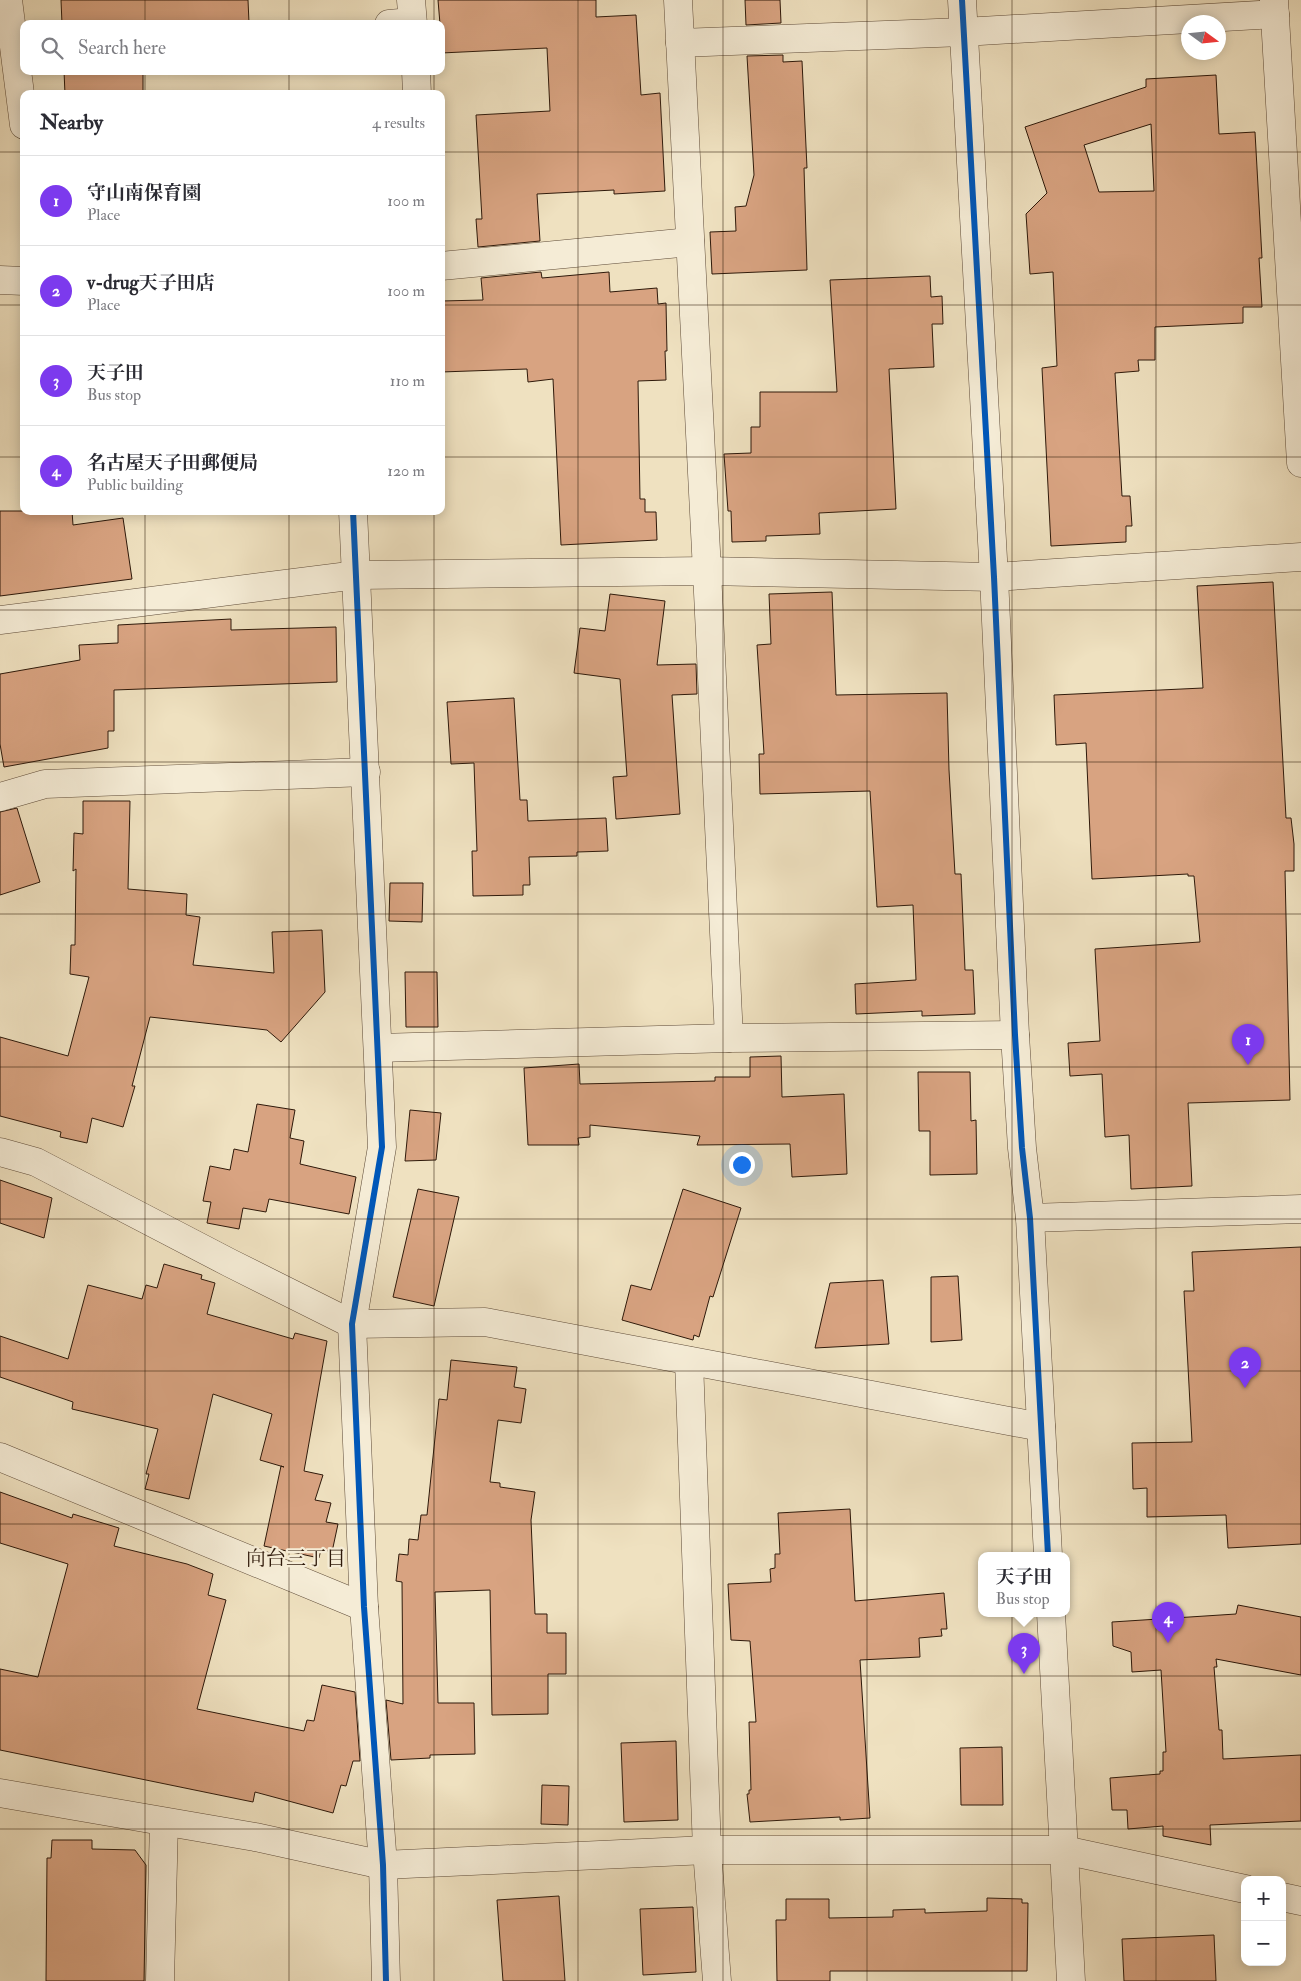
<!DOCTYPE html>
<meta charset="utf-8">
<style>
:root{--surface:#fff;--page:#f2f2f3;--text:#2b2b33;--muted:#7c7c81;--line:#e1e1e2;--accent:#7c3aed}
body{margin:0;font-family:"IM FELL Double Pica","Noto Serif JP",serif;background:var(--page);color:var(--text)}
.controls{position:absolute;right:15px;bottom:15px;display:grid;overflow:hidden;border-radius:10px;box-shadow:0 2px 12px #0003}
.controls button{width:45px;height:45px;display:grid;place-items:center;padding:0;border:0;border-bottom:1px solid var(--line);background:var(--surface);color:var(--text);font:25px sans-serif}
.compass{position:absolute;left:1181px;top:15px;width:45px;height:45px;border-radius:50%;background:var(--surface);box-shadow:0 2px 12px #0003;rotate:105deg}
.you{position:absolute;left:741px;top:1164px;width:18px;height:18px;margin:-12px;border:4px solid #fff;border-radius:50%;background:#1a73e8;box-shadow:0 0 0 8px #1a73e833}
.badge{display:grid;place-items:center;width:32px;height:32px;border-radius:50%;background:var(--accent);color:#fff;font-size:16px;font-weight:700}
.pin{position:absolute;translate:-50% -41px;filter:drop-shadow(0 1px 2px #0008)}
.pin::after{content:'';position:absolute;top:26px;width:18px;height:15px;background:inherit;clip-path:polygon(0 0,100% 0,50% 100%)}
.popup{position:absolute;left:978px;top:1552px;width:92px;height:65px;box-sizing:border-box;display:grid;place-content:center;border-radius:10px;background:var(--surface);filter:drop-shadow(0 1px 4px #0005);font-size:16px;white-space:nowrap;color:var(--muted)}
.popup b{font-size:19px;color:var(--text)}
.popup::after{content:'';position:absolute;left:50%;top:100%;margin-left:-10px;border:10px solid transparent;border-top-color:var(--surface)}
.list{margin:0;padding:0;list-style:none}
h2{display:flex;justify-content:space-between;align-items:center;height:65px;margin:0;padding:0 20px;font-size:21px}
h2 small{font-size:16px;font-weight:400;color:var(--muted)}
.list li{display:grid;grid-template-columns:32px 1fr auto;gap:15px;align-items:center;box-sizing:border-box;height:90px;padding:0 20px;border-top:1px solid var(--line)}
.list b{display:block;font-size:19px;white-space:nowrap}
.list p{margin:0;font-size:16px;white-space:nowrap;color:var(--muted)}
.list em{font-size:16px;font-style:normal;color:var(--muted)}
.icon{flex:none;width:28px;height:28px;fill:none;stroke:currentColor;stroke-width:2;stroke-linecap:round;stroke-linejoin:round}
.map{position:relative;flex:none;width:1301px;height:1981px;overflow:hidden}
.search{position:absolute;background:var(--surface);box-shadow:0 2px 12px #0003;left:20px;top:20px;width:425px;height:55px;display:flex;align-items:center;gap:12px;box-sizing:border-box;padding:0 18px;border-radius:10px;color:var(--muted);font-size:19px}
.panel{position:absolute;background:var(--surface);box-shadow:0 2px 12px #0003;left:20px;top:90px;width:425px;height:425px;border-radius:10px}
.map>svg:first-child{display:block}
.building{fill:#d8a381;stroke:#2e190a;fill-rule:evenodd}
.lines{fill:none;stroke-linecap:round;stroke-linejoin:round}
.minor-casing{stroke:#5e4b38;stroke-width:29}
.minor{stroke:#f5ecd6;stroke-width:28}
.cycleway-casing{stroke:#f5ecd6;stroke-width:9}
.cycleway{stroke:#0057b8;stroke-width:6}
.grid{fill:none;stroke:#2e190a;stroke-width:1;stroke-opacity:0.55}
.labels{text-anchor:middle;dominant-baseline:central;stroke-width:4.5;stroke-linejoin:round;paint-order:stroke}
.neighbourhood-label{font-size:20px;fill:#2e190a;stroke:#f5ecd6}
</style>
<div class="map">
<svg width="1301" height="1981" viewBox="0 0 1301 1981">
<rect width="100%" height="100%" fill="#efe1c0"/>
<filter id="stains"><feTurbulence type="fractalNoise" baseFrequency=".004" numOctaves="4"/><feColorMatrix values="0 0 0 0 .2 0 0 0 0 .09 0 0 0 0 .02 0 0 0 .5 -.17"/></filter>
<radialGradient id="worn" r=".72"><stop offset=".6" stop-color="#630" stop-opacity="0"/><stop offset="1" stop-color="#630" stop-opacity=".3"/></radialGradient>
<!-- building -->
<g class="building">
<path d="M 61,0 L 248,0 L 249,23 L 62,24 Z"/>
<path d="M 438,0 L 596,0 L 596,17 L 636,15 L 641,95 L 660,93 L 665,191 L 614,194 L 614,190 L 537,194 L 540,241 L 478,247 L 476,219 L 482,219 L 476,115 L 550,111 L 547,48 L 441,53 L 441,24 L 440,24 Z"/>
<path d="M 745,0 L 780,0 L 781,23 L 746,25 Z"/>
<path d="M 783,55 L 783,62 L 802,61 L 807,168 L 804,168 L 807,270 L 712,274 L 710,232 L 736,231 L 735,207 L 746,206 L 754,175 L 747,56 Z"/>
<path d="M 64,71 L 143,71 L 143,94 L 65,94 Z"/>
<path d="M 1216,75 L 1219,134 L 1255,132 L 1262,258 L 1259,258 L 1262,307 L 1243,307 L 1243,323 L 1155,327 L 1155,360 L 1138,360 L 1139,371 L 1115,373 L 1122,496 L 1130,496 L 1132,526 L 1126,526 L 1126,542 L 1051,546 L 1042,368 L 1057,366 L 1053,272 L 1030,274 L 1026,214 L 1047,193 L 1025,127 L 1146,87 L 1146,79 ZM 1151,124 L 1154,191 L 1099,192 L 1084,145 Z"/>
<path d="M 541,272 L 542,278 L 609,272 L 610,292 L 657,288 L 658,304 L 666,303 L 667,351 L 665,351 L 666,380 L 638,381 L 640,499 L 645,499 L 645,512 L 656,512 L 657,540 L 561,545 L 553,379 L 528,382 L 527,369 L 441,372 L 441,301 L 483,300 L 481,278 Z"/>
<path d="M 930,276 L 931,297 L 942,296 L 943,324 L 932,324 L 934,367 L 889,369 L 896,509 L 819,513 L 820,534 L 766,536 L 766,541 L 732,542 L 731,511 L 728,511 L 724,454 L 751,453 L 751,427 L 760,427 L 760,392 L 837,392 L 830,280 Z"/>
<path d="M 0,511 L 72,511 L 73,525 L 123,518 L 132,579 L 0,596 Z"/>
<path d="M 1273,582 L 1286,818 L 1291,818 L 1294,844 L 1294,871 L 1285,871 L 1290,1100 L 1188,1103 L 1192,1186 L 1131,1189 L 1129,1135 L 1105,1137 L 1102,1074 L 1070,1076 L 1068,1043 L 1100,1041 L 1095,949 L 1200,942 L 1194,876 L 1188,876 L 1188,874 L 1092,879 L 1086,743 L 1056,745 L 1054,695 L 1203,688 L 1197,586 Z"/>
<path d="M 832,592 L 836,695 L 947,693 L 949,770 L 955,874 L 961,874 L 965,970 L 973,970 L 975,1014 L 922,1016 L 922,1011 L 856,1014 L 855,984 L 916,980 L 913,905 L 877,907 L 870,791 L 760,794 L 759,754 L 764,754 L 757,645 L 771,644 L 769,594 Z"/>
<path d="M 610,594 L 665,601 L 657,665 L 696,664 L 697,694 L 672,695 L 680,814 L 616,819 L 613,777 L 627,776 L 620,679 L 574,673 L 580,628 L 605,631 Z"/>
<path d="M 231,619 L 231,630 L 336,627 L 337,682 L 114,690 L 114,731 L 108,731 L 108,748 L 4,767 L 0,744 L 0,674 L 80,660 L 79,645 L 118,643 L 118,625 Z"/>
<path d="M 514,698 L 520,800 L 527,800 L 528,821 L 606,818 L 608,851 L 577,852 L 577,856 L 529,857 L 530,885 L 523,885 L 523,895 L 473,896 L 472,851 L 477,851 L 474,763 L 451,764 L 447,702 Z"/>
<path d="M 83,801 L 130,801 L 128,889 L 187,894 L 186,915 L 200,917 L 193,965 L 274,973 L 272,932 L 322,930 L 325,992 L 281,1042 L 267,1030 L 150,1017 L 132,1086 L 135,1086 L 123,1127 L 92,1118 L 87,1143 L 60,1137 L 61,1132 L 0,1116 L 0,1037 L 68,1056 L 89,977 L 70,974 L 71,945 L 75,945 L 76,869 L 73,871 L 74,833 L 83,834 Z"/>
<path d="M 17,808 L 40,882 L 0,895 L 0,812 Z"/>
<path d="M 390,883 L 423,883 L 422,922 L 389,921 Z"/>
<path d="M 405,972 L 437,972 L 438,1027 L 406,1027 Z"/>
<path d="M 781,1056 L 782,1097 L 844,1094 L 847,1174 L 792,1177 L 790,1144 L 697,1145 L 700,1136 L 590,1125 L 590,1137 L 578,1138 L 579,1145 L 528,1145 L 524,1068 L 579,1064 L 580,1084 L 715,1081 L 715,1077 L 750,1077 L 750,1057 Z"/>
<path d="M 918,1072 L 970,1072 L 971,1121 L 976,1120 L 977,1174 L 930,1175 L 930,1131 L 919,1131 Z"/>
<path d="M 257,1104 L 295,1110 L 290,1138 L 304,1141 L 300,1164 L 356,1177 L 349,1214 L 269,1199 L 266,1212 L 243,1208 L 239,1229 L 207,1223 L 211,1202 L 203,1201 L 210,1166 L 230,1170 L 234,1149 L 248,1152 Z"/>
<path d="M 410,1110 L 441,1113 L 436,1160 L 405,1161 Z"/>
<path d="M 0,1180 L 52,1198 L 44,1238 L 0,1223 Z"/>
<path d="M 418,1189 L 459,1197 L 434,1306 L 393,1297 Z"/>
<path d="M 683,1189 L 741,1208 L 713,1297 L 710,1296 L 699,1337 L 694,1335 L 693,1340 L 622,1320 L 631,1285 L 651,1290 Z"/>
<path d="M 1301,1247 L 1301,1544 L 1228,1548 L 1226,1515 L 1147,1517 L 1147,1488 L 1133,1489 L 1132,1443 L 1192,1442 L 1184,1291 L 1194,1291 L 1192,1252 Z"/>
<path d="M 164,1264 L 202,1275 L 201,1279 L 215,1283 L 207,1314 L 293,1339 L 295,1333 L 327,1341 L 304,1471 L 323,1475 L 315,1500 L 331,1503 L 326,1522 L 338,1524 L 332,1552 L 321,1549 L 319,1558 L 264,1546 L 281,1466 L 284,1467 L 260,1460 L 272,1414 L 213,1394 L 189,1499 L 145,1489 L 149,1474 L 146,1474 L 158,1429 L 72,1409 L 73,1402 L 0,1377 L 0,1336 L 68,1359 L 88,1285 L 142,1299 L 146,1285 L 157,1288 Z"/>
<path d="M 958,1276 L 962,1340 L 931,1342 L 931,1277 Z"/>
<path d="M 883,1280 L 889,1344 L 815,1348 L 830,1283 Z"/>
<path d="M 451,1360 L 517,1367 L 514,1387 L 526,1389 L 521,1423 L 498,1420 L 490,1482 L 500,1483 L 500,1487 L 535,1492 L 531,1520 L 535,1614 L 547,1614 L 547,1633 L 566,1633 L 566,1674 L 548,1674 L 548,1714 L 492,1715 L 490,1590 L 435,1592 L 438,1703 L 474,1703 L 475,1754 L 430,1755 L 430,1758 L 391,1760 L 386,1700 L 403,1704 L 402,1582 L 396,1581 L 399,1554 L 408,1555 L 409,1539 L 418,1540 L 421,1515 L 427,1515 L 439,1399 L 447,1400 Z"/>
<path d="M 0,1492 L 72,1518 L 73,1514 L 119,1528 L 114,1546 L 187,1564 L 213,1574 L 208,1595 L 226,1600 L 197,1709 L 304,1731 L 307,1720 L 314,1721 L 322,1685 L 355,1692 L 360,1761 L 353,1761 L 346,1786 L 341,1785 L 333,1813 L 255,1792 L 253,1802 L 0,1750 L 0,1669 L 38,1677 L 68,1564 L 0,1543 Z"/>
<path d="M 850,1509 L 855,1601 L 944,1593 L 947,1629 L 941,1629 L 942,1636 L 919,1638 L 920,1657 L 860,1660 L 870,1818 L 840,1820 L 840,1817 L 750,1822 L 747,1794 L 749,1794 L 749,1790 L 751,1790 L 749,1722 L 756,1722 L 750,1641 L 731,1640 L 728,1584 L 771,1582 L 770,1569 L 775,1568 L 775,1554 L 780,1554 L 778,1513 Z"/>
<path d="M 1238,1605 L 1301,1617 L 1301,1675 L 1216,1659 L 1217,1667 L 1214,1667 L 1219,1730 L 1222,1730 L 1223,1759 L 1301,1755 L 1301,1821 L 1210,1825 L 1211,1845 L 1163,1836 L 1163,1826 L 1128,1829 L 1127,1810 L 1112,1810 L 1110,1778 L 1160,1774 L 1160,1771 L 1163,1771 L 1163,1752 L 1166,1752 L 1161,1670 L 1132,1672 L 1131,1652 L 1113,1646 L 1112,1622 L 1236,1614 Z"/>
<path d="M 676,1741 L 678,1820 L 624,1822 L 621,1743 Z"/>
<path d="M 1002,1747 L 1003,1805 L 961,1805 L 960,1748 Z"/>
<path d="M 542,1785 L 569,1786 L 568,1825 L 541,1824 Z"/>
<path d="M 52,1840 L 92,1840 L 92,1849 L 135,1850 L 146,1865 L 144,1981 L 46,1981 L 47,1858 L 51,1858 Z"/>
<path d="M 559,1896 L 565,1981 L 503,1981 L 497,1900 Z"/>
<path d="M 987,1898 L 1022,1899 L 1022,1903 L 1028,1903 L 1027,1971 L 830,1971 L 830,1981 L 777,1981 L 776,1920 L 786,1920 L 786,1899 L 829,1899 L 829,1918 L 893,1917 L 893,1910 L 925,1909 L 925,1913 L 987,1911 Z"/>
<path d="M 693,1907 L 696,1972 L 643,1975 L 640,1909 Z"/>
<path d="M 1214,1935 L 1216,1981 L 1124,1981 L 1122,1939 Z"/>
</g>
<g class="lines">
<defs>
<g id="minor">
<path d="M 8,0 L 24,125"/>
<path d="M 411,0 L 413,24"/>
<path d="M 678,0 L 707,571 L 729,1038"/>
<path d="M 962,0 L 994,577 L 1015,1035 L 1022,1148 L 1030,1218 L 1048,1555"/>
<path d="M 1274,0 L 1301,463"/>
<path d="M 389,24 L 412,22"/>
<path d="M 680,43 L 963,32 L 1275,14"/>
<path d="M 416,71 L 417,94"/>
<path d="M 441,266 L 690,242"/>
<path d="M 0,280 L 24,281"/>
<path d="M 353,511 L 382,1147 L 352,1324 L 364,1607 L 383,1865 L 386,1981"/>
<path d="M 0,620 L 357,575 L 707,571 L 994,577 L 1301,557"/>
<path d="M 0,797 L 45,784 L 366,772"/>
<path d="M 378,1048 L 729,1038 L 1015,1035"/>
<path d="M 0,1152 L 36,1162 L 230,1263 L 352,1324 L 485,1322 L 1041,1427"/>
<path d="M 1030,1218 L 1301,1209"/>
<path d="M 689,1361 L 707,1850 L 717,1981"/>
<path d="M 0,1457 L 364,1607"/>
<path d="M 1051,1613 L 1071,1981"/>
<path d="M 0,1793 L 255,1837 L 383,1865 L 707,1850 L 1064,1850 L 1245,1889"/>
<path d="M 1282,1897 L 1301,1901"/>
<path d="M 160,1981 L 164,1822"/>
</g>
</defs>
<!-- minor casing -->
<use href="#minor" class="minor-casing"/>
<!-- minor -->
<use href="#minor" class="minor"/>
<defs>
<g id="cycleway">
<path d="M 962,0 L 994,577 L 1015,1035 L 1022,1148 L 1030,1218 L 1048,1555"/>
<path d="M 353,511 L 382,1147 L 352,1324 L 364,1607 L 383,1865 L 386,1981"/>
</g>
</defs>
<!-- cycleway casing -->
<use href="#cycleway" class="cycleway-casing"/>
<!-- cycleway -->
<use href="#cycleway" class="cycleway"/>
</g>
<!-- grid -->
<path class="grid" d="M 145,0 L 145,24M 289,0 L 289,24M 434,0 L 434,24M 578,0 L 578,1981M 723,0 L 723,1981M 867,0 L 867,1981M 1012,0 L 1012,1981M 1156,0 L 1156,1981M 145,71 L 145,94M 289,71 L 289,94M 434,71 L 434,94M 0,152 L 24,152M 441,152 L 1301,152M 0,305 L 24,305M 441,305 L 1301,305M 0,457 L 24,457M 441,457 L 1301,457M 145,511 L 145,1981M 289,511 L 289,1981M 434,511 L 434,1981M 0,610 L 1301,610M 0,762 L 1301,762M 0,914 L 1301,914M 0,1067 L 1301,1067M 0,1219 L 1301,1219M 0,1371 L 1301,1371M 0,1524 L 1301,1524M 0,1676 L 1301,1676M 0,1829 L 1301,1829"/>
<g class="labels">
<!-- neighbourhood labels -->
<g class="neighbourhood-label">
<text x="296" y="1558">向台三丁目</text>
</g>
</g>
<rect width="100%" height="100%" filter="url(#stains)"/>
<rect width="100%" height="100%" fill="url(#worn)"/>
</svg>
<div class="controls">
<button>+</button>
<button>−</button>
</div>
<svg class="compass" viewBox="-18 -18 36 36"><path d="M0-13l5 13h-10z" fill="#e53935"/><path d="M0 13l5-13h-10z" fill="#7c7c81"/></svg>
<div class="you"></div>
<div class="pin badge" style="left:1248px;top:1065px">1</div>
<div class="pin badge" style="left:1245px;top:1388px">2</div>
<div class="pin badge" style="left:1024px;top:1674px">3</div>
<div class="popup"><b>天子田</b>Bus stop</div>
<div class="pin badge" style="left:1168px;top:1643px">4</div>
<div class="search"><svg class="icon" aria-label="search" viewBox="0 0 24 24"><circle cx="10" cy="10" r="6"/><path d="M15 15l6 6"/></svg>Search here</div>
<section class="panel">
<h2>Nearby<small>4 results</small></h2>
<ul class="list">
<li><span class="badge">1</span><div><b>守山南保育園</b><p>Place</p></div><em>100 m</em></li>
<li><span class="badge">2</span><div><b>v-drug天子田店</b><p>Place</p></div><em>100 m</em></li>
<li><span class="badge">3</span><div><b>天子田</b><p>Bus stop</p></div><em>110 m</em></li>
<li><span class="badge">4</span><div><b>名古屋天子田郵便局</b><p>Public building</p></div><em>120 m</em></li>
</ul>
</section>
</div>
